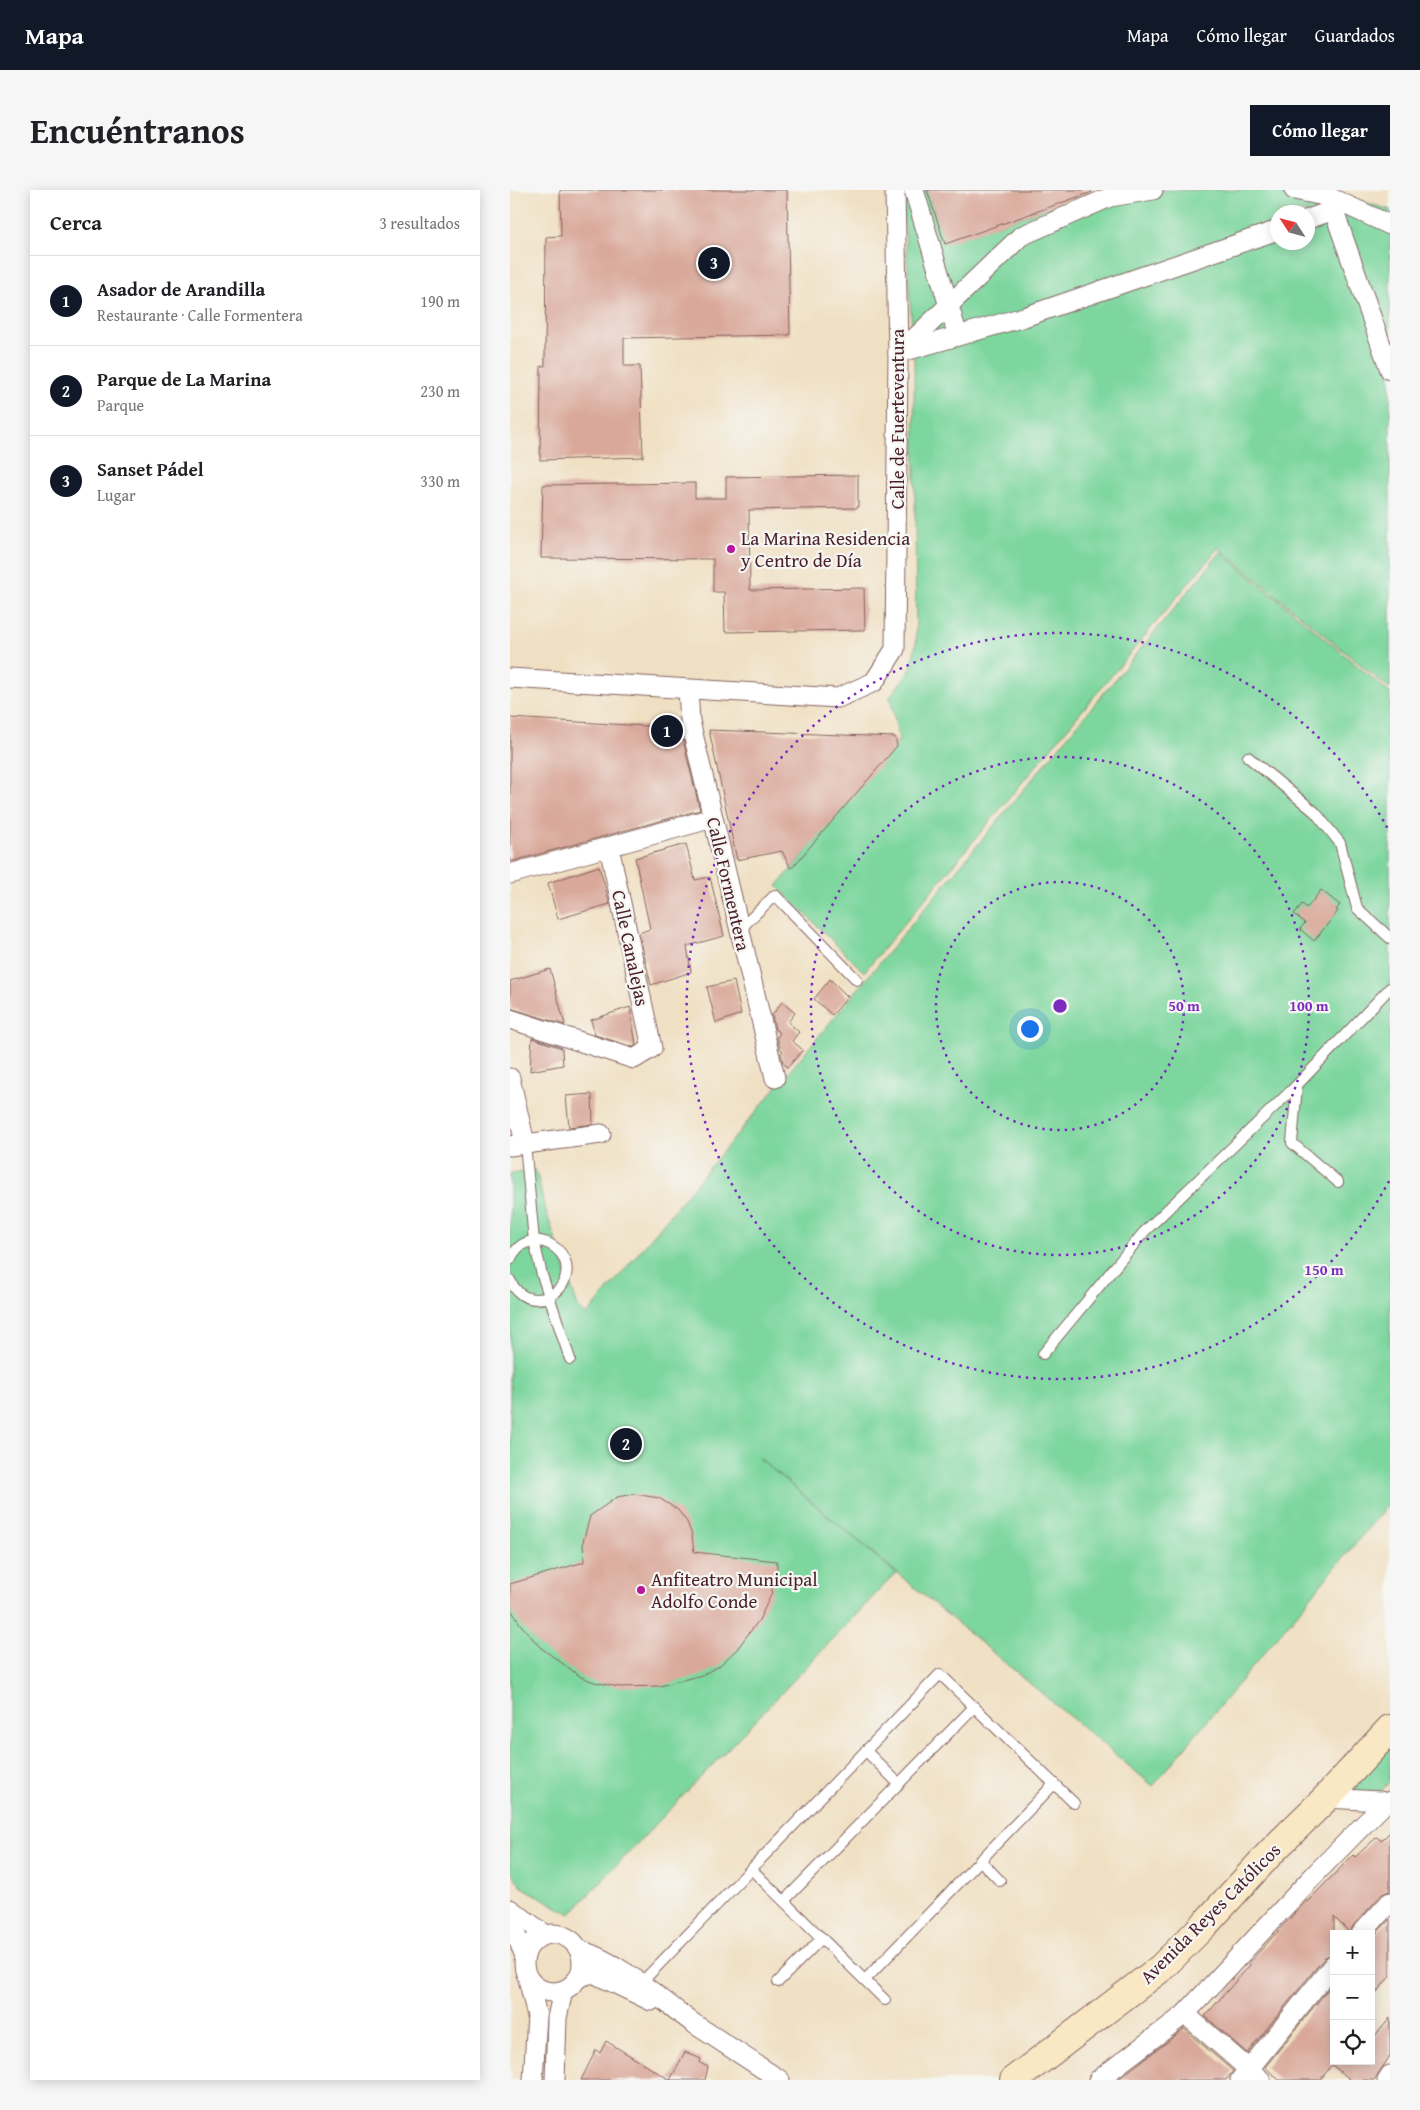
<!DOCTYPE html>
<html lang="es">
<meta charset="utf-8">
<style>
:root{--surface:#fff;--page:#f6f6f6;--text:#202124;--muted:#757577;--line:#e0e0e0;--accent:#111827}
body{margin:0;font-family:"Gentium Book Plus",serif;background:var(--page);color:var(--text)}
.controls{position:absolute;right:15px;bottom:15px;display:grid;overflow:hidden;border-radius:0px;box-shadow:0 2px 12px #0003}
.controls button{width:45px;height:45px;display:grid;place-items:center;padding:0;border:0;border-bottom:1px solid var(--line);background:var(--surface);color:var(--text);font:25px sans-serif}
.compass{position:absolute;left:760px;top:15px;width:45px;height:45px;border-radius:50%;background:var(--surface);box-shadow:0 2px 12px #0003;rotate:306deg}
.you{position:absolute;left:519px;top:838px;width:18px;height:18px;margin:-12px;border:4px solid #fff;border-radius:50%;background:#1a73e8;box-shadow:0 0 0 8px #1a73e833}
.badge{display:grid;place-items:center;width:32px;height:32px;border-radius:50%;background:var(--accent);color:#fff;font-size:16px;font-weight:700}
.pin{position:absolute;translate:-50% -50%;border:2px solid #fff;box-shadow:0 1px 5px #0006}
.list{margin:0;padding:0;list-style:none}
h2{display:flex;justify-content:space-between;align-items:center;height:65px;margin:0;padding:0 20px;font-size:21px}
h2 small{font-size:16px;font-weight:400;color:var(--muted)}
.list li{display:grid;grid-template-columns:32px 1fr auto;gap:15px;align-items:center;box-sizing:border-box;height:90px;padding:0 20px;border-top:1px solid var(--line)}
.list b{display:block;font-size:19px;white-space:nowrap}
.list p{margin:0;font-size:16px;white-space:nowrap;color:var(--muted)}
.list em{font-size:16px;font-style:normal;color:var(--muted)}
.icon{flex:none;width:28px;height:28px;fill:none;stroke:currentColor;stroke-width:2;stroke-linecap:round;stroke-linejoin:round}
.map{position:relative;flex:none;width:880px;height:1890px;overflow:hidden;border-radius:0px}
header{display:flex;align-items:center;gap:30px;box-sizing:border-box;height:70px;padding:0 25px;background:var(--accent);color:#fff}
header strong{font-size:24px}
nav{display:flex;gap:28px;margin-inline-start:auto;font-size:18px}
.intro{display:flex;align-items:center;justify-content:space-between;box-sizing:border-box;height:120px;padding:0 30px}
h1{margin:0;font-size:35px}
.button{padding:12px 22px;border-radius:0px;background:var(--accent);color:#fff;font-size:18px;font-weight:700}
main{display:flex;gap:30px;padding:0 30px}
aside{flex:1;background:var(--surface);border-radius:0px;box-shadow:0 2px 12px #0003}
.map>svg:first-child{display:block}
.green{fill:#7cd69d;stroke:#637a64;fill-rule:evenodd}
.building{fill:#d9a89a}
.lines{fill:none;stroke-linecap:round;stroke-linejoin:round}
.lane-casing{stroke:#846360;stroke-width:12}
.street-casing{stroke:#846360;stroke-width:21}
.secondary-casing{stroke:#846360;stroke-width:30}
.lane{stroke:#fff;stroke-width:10}
.street{stroke:#fff;stroke-width:19}
.secondary{stroke:#fae7c3;stroke-width:28}
.ring{fill:none;stroke:#7b2cbf;stroke-width:2.5;stroke-dasharray:2.5 5}
.poi-dot{fill:#b5179e;stroke:#f6f6f2;stroke-width:2}
.labels{text-anchor:middle;dominant-baseline:central;stroke-width:4.5;stroke-linejoin:round;paint-order:stroke}
.street-label{font-size:19px;fill:#4a1f2b;stroke:#f6f6f2}
.poi-label{font-size:19px;fill:#4a1f2b;stroke:#f6f6f2;text-anchor:start}
.centre{fill:#7b2cbf;stroke:#f6f6f2;stroke-width:2.5}
.ring-label{font-size:15px;text-anchor:middle;font-weight:bold;fill:#7b2cbf;stroke:#f6f6f2;stroke-width:4.5;stroke-linejoin:round;paint-order:stroke}
</style>
<header>
<strong>Mapa</strong>
<nav><a>Mapa</a><a>Cómo llegar</a><a>Guardados</a></nav>
</header>
<div class="intro"><h1>Encuéntranos</h1><a class="button">Cómo llegar</a></div>
<main>
<aside>
<h2>Cerca<small>3 resultados</small></h2>
<ul class="list">
<li><span class="badge">1</span><div><b>Asador de Arandilla</b><p>Restaurante · Calle Formentera</p></div><em>190 m</em></li>
<li><span class="badge">2</span><div><b>Parque de La Marina</b><p>Parque</p></div><em>230 m</em></li>
<li><span class="badge">3</span><div><b>Sanset Pádel</b><p>Lugar</p></div><em>330 m</em></li>
</ul>
</aside>
<div class="map">
<svg width="880" height="1890" viewBox="0 0 880 1890">
<rect width="100%" height="100%" fill="#f6f6f2"/>
<filter id="ink" filterUnits="userSpaceOnUse"><feTurbulence type="fractalNoise" baseFrequency=".02" numOctaves="2"/><feDisplacementMap in="SourceGraphic" scale="10" xChannelSelector="R" yChannelSelector="G"/><feConvolveMatrix kernelMatrix="1 2 1 2 8 2 1 2 1" color-interpolation-filters="sRGB"/></filter>
<filter id="wash" filterUnits="userSpaceOnUse"><feTurbulence type="fractalNoise" baseFrequency=".0096" numOctaves="4" result="noise"/><feDisplacementMap in="SourceGraphic" scale="20" xChannelSelector="R" yChannelSelector="G"/><feGaussianBlur stdDeviation="1.12" result="paint"/><feColorMatrix in="noise" values="0 0 0 0 0 0 0 0 0 0 0 0 0 0 0 0 0 1.4 0 .05"/><feComposite in="paint" operator="in"/></filter>
<g filter="url(#wash)">
<rect width="100%" height="100%" fill="#f0e0c3"/>
<!-- green -->
<g class="green">
<path d="M 392,0 L 417,0 L 435,53 L 591,0 L 815,0 L 880,20 L 880,499 L 708,358 L 354,782 L 267,696 L 389,550 L 380,507 L 401,479 L 406,452 L 404,166 ZM 768,22 L 798,22 L 798,52 L 768,52 Z"/>
<path d="M 711,362 L 880,503 L 880,1312 L 643,1596 L 249,1268 L 386,1383 L 60,1724 L 12,1697 L 0,1681 L 0,984 L 26,980 L 34,1015 L 68,1117 L 77,1125 Z"/>
<path d="M 880,1554 L 880,1591 L 870,1602 L 834,1601 Z"/>
</g>
<g id="blocks">
<!-- building -->
<g class="building">
<path d="M 50,0 L 277,0 L 280,145 L 114,148 L 114,176 L 130,176 L 133,267 L 30,270 L 31,176 L 35,176 L 36,47 L 51,46 Z"/>
<path d="M 417,0 L 582,0 L 582,2 L 435,54 Z"/>
<path d="M 348,285 L 348,318 L 239,320 L 240,400 L 354,398 L 355,440 L 215,442 L 214,402 L 203,402 L 203,369 L 31,368 L 33,295 L 185,293 L 185,308 L 216,308 L 216,287 Z"/>
<path d="M 0,528 L 170,538 L 190,620 L 0,672 Z"/>
<path d="M 199,540 L 385,547 L 387,556 L 281,679 L 272,661 L 227,670 Z"/>
<path d="M 176,654 L 185,690 L 200,687 L 214,746 L 177,756 L 181,782 L 141,795 L 129,743 L 140,739 L 125,668 Z"/>
<path d="M 89,676 L 100,714 L 48,729 L 38,693 Z"/>
<path d="M 811,700 L 830,715 L 826,720 L 828,721 L 804,751 L 790,739 L 795,733 L 784,724 L 792,714 L 797,718 Z"/>
<path d="M 40,779 L 55,835 L 0,818 L 0,791 Z"/>
<path d="M 320,789 L 338,807 L 322,825 L 304,809 Z"/>
<path d="M 224,791 L 231,824 L 206,833 L 197,797 Z"/>
<path d="M 272,812 L 285,823 L 278,832 L 289,842 L 282,851 L 293,860 L 278,877 L 273,873 L 271,863 L 273,861 L 270,859 L 267,847 L 270,843 L 265,839 L 262,825 Z"/>
<path d="M 120,817 L 126,855 L 123,857 L 85,845 L 81,830 Z"/>
<path d="M 22,848 L 52,858 L 53,875 L 20,881 Z"/>
<path d="M 82,904 L 83,934 L 59,937 L 56,906 Z"/>
<path d="M 124,1304 L 149,1308 L 168,1320 L 177,1332 L 182,1345 L 184,1362 L 267,1371 L 267,1377 L 261,1405 L 249,1430 L 227,1459 L 209,1476 L 192,1485 L 150,1496 L 109,1497 L 84,1492 L 71,1487 L 30,1457 L 10,1434 L 0,1418 L 0,1394 L 74,1372 L 73,1352 L 80,1326 L 107,1307 Z"/>
<path d="M 880,1642 L 880,1701 L 872,1704 L 843,1736 L 840,1743 L 824,1727 L 824,1763 L 815,1767 L 737,1863 L 695,1826 L 740,1775 L 739,1773 L 796,1711 L 798,1711 L 843,1665 L 845,1667 L 867,1647 L 871,1651 Z"/>
<path d="M 880,1729 L 880,1786 L 861,1809 L 861,1749 Z"/>
<path d="M 824,1792 L 824,1871 L 861,1871 L 861,1851 L 880,1828 L 880,1866 L 864,1890 L 841,1890 L 822,1875 L 810,1890 L 769,1890 L 755,1877 Z"/>
<path d="M 674,1839 L 723,1881 L 716,1890 L 607,1890 Z"/>
<path d="M 96,1851 L 160,1890 L 175,1862 L 191,1869 L 190,1873 L 198,1877 L 195,1890 L 71,1890 L 86,1860 L 90,1863 Z"/>
</g>
</g>
</g>
<g filter="url(#ink)">
<use href="#blocks" fill-opacity="0" stroke="#846360" stroke-width="1"/>
<g class="lines">
<defs>
<g id="lane">
<path d="M 738,567 L 805,622 L 830,653 L 847,718 L 880,748"/>
<path d="M 230,739 L 265,705 L 347,790"/>
<path d="M 787,895 L 782,953 L 828,992"/>
<path d="M 15,953 L 24,1051 L 32,1085 L 60,1169"/>
<path d="M 0,1070 C 18,1028 76,1063 50,1098 C 44,1105 36,1109 26,1109 C 14,1109 5,1101 0,1090"/>
<path d="M 533,1164 L 634,1042 L 787,895 L 880,798"/>
<path d="M 356,1561 L 389,1594"/>
<path d="M 470,1670 L 490,1691"/>
<path d="M 241,1679 L 375,1810"/>
<path d="M 274,1711 L 464,1517"/>
<path d="M 355,1790 L 544,1594"/>
<path d="M 132,1792 L 430,1484 L 564,1613"/>
<path d="M 268,1792 L 312,1748"/>
</g>
<g id="street">
<path d="M 404,0 L 448,146"/>
<path d="M 784,0 L 819,7 L 880,35"/>
<path d="M 819,7 L 880,180"/>
<path d="M 798,29 L 824,20"/>
<path d="M 390,162 L 511,46 L 600,7 L 643,0"/>
<path d="M 388,163 L 514,127 L 768,40"/>
<path d="M 0,488 L 328,508 L 364,492 L 385,459 L 388,163 L 385,0"/>
<path d="M 178,500 L 180,531 L 265,888"/>
<path d="M 0,684 L 203,628"/>
<path d="M 0,829 L 124,869 L 142,858 L 99,657"/>
<path d="M 0,888 L 15,953"/>
<path d="M 0,956 L 91,944"/>
<path d="M 816,1608 L 870,1611 L 875,1613"/>
<path d="M 0,1719 L 36,1745"/>
<path d="M 0,1731 L 15,1766"/>
<circle cx="43" cy="1773" r="29"/>
<path d="M 851,1744 L 880,1712"/>
<path d="M 70,1760 C 114,1775 146,1806 183,1833 C 212,1852 241,1871 270,1890"/>
<path d="M 70,1787 L 83,1783 L 141,1811"/>
<path d="M 18,1788 L 27,1826 L 23,1890"/>
<path d="M 675,1824 L 751,1890"/>
<path d="M 45,1890 L 47,1828 L 53,1801"/>
<path d="M 588,1890 L 675,1824 L 807,1682 L 875,1613 L 880,1611"/>
<path d="M 730,1890 L 824,1774"/>
<path d="M 877,1890 L 880,1885"/>
</g>
<path id="secondary" d="M 504,1890 L 651,1778 L 695,1734 L 762,1661 L 816,1608 L 880,1539"/>
</defs>
<!-- lane casing -->
<use href="#lane" class="lane-casing"/>
<!-- street casing -->
<use href="#street" class="street-casing"/>
<!-- secondary casing -->
<use href="#secondary" class="secondary-casing"/>
<!-- lane -->
<use href="#lane" class="lane"/>
<!-- street -->
<use href="#street" class="street"/>
<!-- secondary -->
<use href="#secondary" class="secondary"/>
</g>
</g>
<!-- distance rings -->
<g class="ring">
<circle cx="550" cy="816" r="124"/>
<circle cx="550" cy="816" r="249"/>
<path d="M879 991A373 373 0 1 1 879 641"/>
</g>
<!-- markers -->
<g class="poi-dot">
<circle cx="221" cy="359" r="5"/>
<circle cx="131" cy="1400" r="5"/>
</g>
<g class="labels">
<!-- street labels -->
<g class="street-label">
<text transform="translate(387 229) rotate(-90)">Calle de Fuerteventura</text>
<text transform="translate(219 694) rotate(77)">Calle Formentera</text>
<text transform="translate(121 758) rotate(78)">Calle Canalejas</text>
<text transform="translate(700 1723) rotate(-45)">Avenida Reyes Católicos</text>
</g>
<!-- poi labels -->
<g class="poi-label">
<text x="231" y="348">La Marina Residencia<tspan x="231" dy="22">y Centro de Día</tspan></text>
<text x="141" y="1389">Anfiteatro Municipal<tspan x="141" dy="22">Adolfo Conde</tspan></text>
</g>
</g>
<circle cx="550" cy="816" r="8" class="centre"/>
<g class="ring-label">
<text x="674" y="821">50 m</text>
<text x="799" y="821">100 m</text>
<text x="814" y="1085">150 m</text>
</g>
</svg>
<div class="controls">
<button>+</button>
<button>−</button>
<button><svg class="icon" aria-label="locate" viewBox="0 0 24 24"><circle cx="12" cy="12" r="6"/><path d="M12 2v4M12 18v4M2 12h4M18 12h4"/></svg></button>
</div>
<svg class="compass" viewBox="-18 -18 36 36"><path d="M0-13l5 13h-10z" fill="#e53935"/><path d="M0 13l5-13h-10z" fill="#757577"/></svg>
<div class="you"></div>
<div class="pin badge" style="left:157px;top:541px">1</div>
<div class="pin badge" style="left:116px;top:1254px">2</div>
<div class="pin badge" style="left:204px;top:73px">3</div>
</div>
</main>
